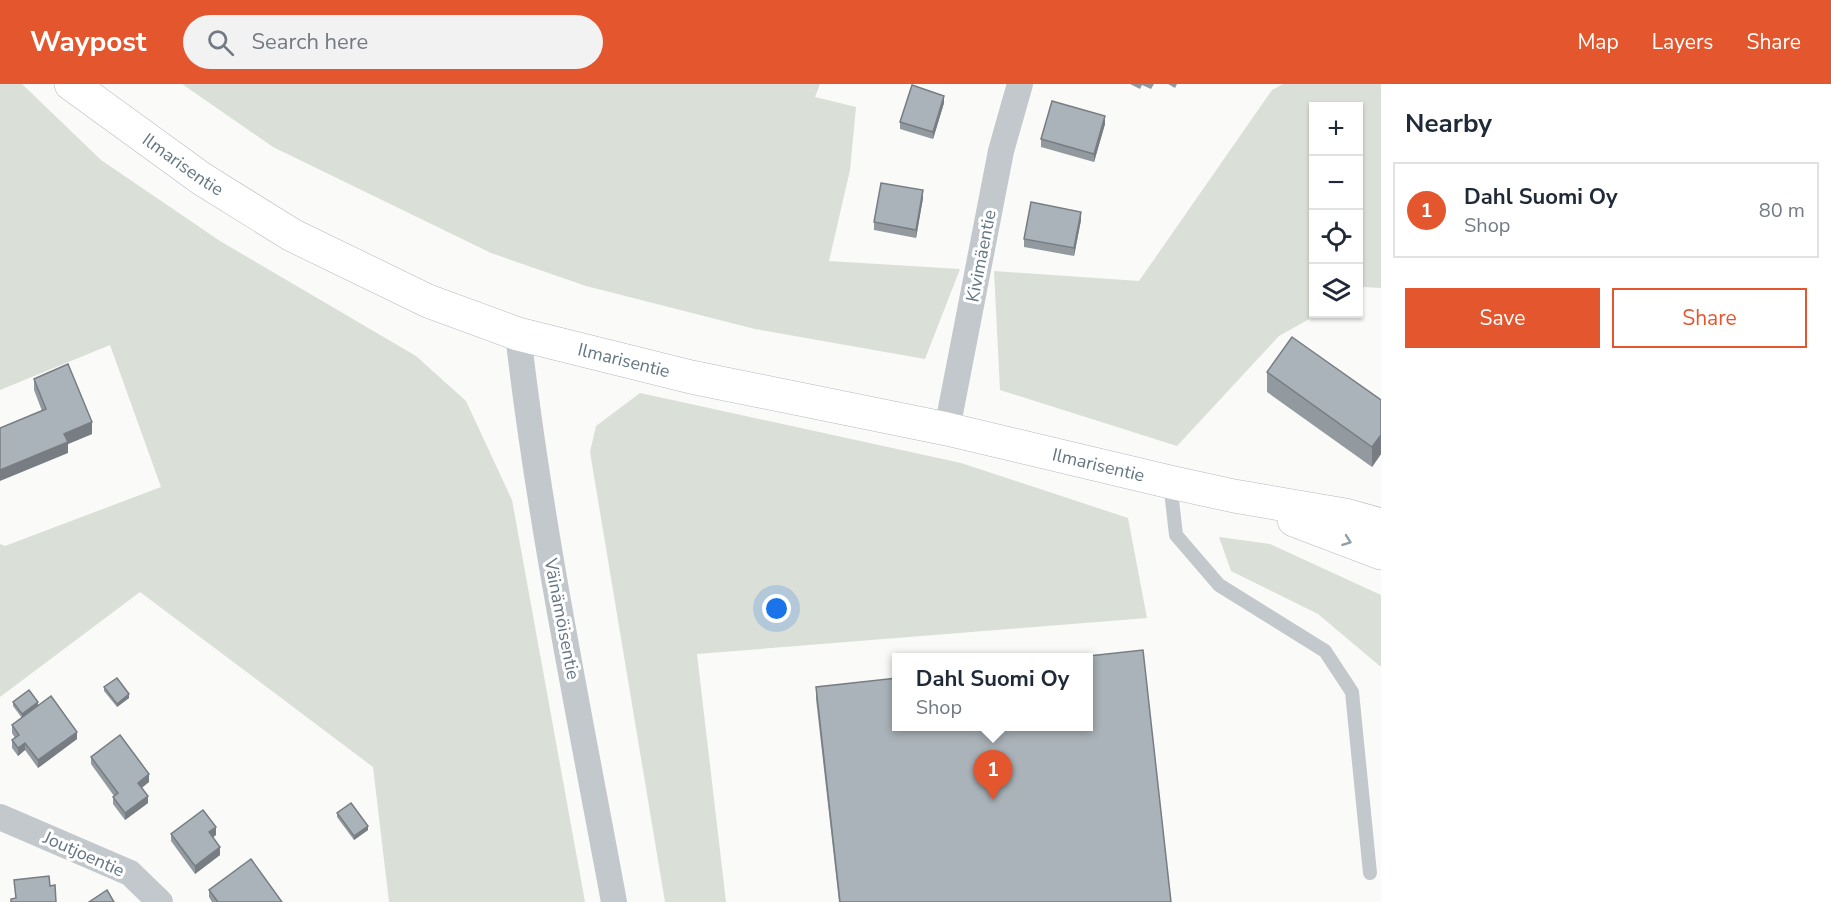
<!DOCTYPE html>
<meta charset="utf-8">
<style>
:root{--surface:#fff;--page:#f2f2f3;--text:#1f2937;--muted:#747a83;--line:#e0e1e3;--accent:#e4572e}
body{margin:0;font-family:"Nunito Sans",sans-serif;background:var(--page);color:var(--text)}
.controls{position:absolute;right:18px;top:18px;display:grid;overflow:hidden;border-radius:0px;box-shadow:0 2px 4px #0004}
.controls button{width:54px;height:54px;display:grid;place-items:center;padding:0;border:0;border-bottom:2px solid var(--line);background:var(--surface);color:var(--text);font:30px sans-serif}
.you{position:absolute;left:777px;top:525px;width:21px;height:21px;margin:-15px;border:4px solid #fff;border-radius:50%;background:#1a73e8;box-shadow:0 0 0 9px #1a73e833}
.badge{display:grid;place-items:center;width:39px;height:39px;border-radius:50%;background:var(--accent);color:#fff;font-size:20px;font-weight:700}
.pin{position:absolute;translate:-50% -50px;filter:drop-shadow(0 2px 3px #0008)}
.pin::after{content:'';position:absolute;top:32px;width:21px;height:18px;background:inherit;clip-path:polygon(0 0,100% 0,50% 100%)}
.popup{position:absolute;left:892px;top:569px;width:201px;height:78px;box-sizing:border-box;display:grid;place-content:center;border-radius:0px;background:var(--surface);filter:drop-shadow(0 2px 4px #0005);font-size:20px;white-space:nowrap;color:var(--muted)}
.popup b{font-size:22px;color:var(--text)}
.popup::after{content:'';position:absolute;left:50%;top:100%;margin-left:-12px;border:12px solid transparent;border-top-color:var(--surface)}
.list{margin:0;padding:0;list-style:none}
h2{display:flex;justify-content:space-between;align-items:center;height:78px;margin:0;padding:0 24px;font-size:26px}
h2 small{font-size:20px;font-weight:400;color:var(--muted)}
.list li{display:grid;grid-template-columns:39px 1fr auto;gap:18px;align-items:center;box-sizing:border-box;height:96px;margin:0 12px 12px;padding:0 12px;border:2px solid var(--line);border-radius:0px}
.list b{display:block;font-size:22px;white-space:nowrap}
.list p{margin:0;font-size:20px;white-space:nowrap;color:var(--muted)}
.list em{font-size:20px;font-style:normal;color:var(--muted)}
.actions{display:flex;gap:12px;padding:18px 24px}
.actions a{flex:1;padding:14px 0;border:2px solid var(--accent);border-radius:0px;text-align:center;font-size:21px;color:var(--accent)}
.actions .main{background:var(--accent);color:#fff}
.icon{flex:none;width:33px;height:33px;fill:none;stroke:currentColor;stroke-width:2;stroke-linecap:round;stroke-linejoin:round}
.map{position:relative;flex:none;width:1381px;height:818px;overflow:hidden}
header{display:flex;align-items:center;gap:36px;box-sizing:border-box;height:84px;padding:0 30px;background:var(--accent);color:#fff}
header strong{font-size:28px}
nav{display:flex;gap:33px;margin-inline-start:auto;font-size:21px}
.search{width:420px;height:54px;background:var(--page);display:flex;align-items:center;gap:15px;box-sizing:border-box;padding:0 21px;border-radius:33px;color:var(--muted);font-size:22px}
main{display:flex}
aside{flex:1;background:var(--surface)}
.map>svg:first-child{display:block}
.green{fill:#dadfd7}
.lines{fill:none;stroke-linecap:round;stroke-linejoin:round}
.secondary-casing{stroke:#b3babf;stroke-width:34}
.lane{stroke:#c3c8cc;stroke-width:14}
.street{stroke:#c3c8cc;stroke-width:26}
.secondary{stroke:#fff;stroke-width:33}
.wall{fill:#929a9f}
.shaded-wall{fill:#777d82}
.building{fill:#aab3b9;stroke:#777d82;stroke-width:1.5}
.oneway{stroke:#939fa8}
.labels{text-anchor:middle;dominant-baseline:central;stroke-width:6;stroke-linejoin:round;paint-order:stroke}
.street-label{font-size:18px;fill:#657683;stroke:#fff}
</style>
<header>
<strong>Waypost</strong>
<div class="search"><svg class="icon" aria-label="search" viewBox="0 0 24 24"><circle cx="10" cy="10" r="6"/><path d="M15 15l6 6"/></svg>Search here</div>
<nav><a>Map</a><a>Layers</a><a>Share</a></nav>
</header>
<main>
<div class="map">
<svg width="1381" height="818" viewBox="0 0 1381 818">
<rect width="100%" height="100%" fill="#fafaf8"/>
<!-- green -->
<g class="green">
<path d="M 0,0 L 22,0 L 101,76 L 220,157 L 416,272 L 466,317 L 512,416 L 585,818 L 389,818 L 373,683 L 140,508 L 0,613 L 0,460 L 5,462 L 161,403 L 110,261 L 0,306 Z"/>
<path d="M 182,0 L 820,0 L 815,13 L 856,23 L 850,86 L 829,177 L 960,185 L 925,275 L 755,245 L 586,202 L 491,169 L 273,63 Z"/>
<path d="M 1283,0 L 1381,0 L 1381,204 L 1364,203 L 1359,206 L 1358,22 L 1314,22 L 1314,230 L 1318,230 L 1279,252 L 1177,362 L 1000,306 L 994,187 L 1139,197 L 1272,6 Z"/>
<path d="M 640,309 L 961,379 L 1128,434 L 1147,534 L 697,570 L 726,818 L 665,818 L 590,368 L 596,342 Z"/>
<path d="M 1219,453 L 1270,460 L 1381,511 L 1381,583 L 1318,530 L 1231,487 Z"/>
</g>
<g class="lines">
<defs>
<g id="secondary">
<path id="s1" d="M 71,0 L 202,95 L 292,151 L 428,217 L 518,250 L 691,293 L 947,345 L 1170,398 L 1234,412 L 1345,431 L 1381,441"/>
<path d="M 1294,436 L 1381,469"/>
</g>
</defs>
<!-- secondary casing -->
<use href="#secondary" class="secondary-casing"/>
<!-- lane -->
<path class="lane" d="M 1170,398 L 1176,451 L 1219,501 L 1325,567 L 1352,608 L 1370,789"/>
<!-- street -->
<g class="street">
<path d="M 518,250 C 540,441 579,629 614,818"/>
<path d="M 947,345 L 1001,67 L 1020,0"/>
<path d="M 0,733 L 130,789 L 160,818"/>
</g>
<!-- secondary -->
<use href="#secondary" class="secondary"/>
</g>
<!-- wall -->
<g class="wall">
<path d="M 1130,0 L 1154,0 L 1151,5 L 1142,1 L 1140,5 Z"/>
<path d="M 1168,0 L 1177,0 L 1175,4 Z"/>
<path d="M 944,19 L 933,55 L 900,45 L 900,38 Z"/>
<path d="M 1105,40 L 1094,78 L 1041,63 L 1041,55 Z"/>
<path d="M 923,114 L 916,154 L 874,146 L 874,138 Z"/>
<path d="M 1081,136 L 1074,172 L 1024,163 L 1024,155 Z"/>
<path d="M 1267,288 L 1381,316 L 1381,370 L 1372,383 L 1267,308 Z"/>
<path d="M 34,295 L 92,350 L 68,360 L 68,369 L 42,327 L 34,306 Z"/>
<path d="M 104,603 L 129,614 L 117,623 L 104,607 Z"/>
<path d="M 816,603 L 1171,818 L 839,818 L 816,615 Z"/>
<path d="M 13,618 L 38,622 L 77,655 L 38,684 L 25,666 L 18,672 L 12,664 L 12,656 L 15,654 L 12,649 L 12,641 L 22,634 L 13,622 Z"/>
<path d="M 91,673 L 149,698 L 142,704 L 148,719 L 125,736 L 113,720 L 113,713 L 114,712 L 91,680 Z"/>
<path d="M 337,729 L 368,746 L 354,756 L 337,733 Z"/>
<path d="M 171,750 L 216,751 L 213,753 L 220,771 L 195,790 L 171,757 Z"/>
<path d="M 209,806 L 282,818 L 212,818 L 209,813 Z"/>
</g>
<!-- shaded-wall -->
<g class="shaded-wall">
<path d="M 944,12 L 944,19 L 933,55 L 933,48 Z"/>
<path d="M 1105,32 L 1105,40 L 1094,78 L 1094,70 Z"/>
<path d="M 923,106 L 923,114 L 916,154 L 916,146 Z"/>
<path d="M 1081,128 L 1081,136 L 1074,172 L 1074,164 Z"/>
<path d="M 92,338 L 92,350 L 68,360 L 68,369 L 0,397 L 0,386 L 64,350 Z"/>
<path d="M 1381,351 L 1381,370 L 1372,383 L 1372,363 Z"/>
<path d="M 129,610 L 129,614 L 117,623 L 117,620 Z"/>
<path d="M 38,618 L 38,622 L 22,634 L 22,630 Z"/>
<path d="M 77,648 L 77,655 L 38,684 L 38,676 Z"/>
<path d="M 25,659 L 25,666 L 18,672 L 18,664 Z"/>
<path d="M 149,690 L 149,698 L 138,706 L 138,699 Z"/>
<path d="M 148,712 L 148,719 L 125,736 L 125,729 Z"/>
<path d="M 368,742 L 368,746 L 354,756 L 354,752 Z"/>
<path d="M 216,743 L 216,751 L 209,756 L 209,748 Z"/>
<path d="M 220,763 L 220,771 L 195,790 L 195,782 Z"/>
</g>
<!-- building -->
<g class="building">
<path d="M 912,1 L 944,12 L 933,48 L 900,38 Z"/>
<path d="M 1052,17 L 1105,32 L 1094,70 L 1041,55 Z"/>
<path d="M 881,99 L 923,106 L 916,146 L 874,138 Z"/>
<path d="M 1031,118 L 1081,128 L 1074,164 L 1024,155 Z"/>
<path d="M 1292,253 L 1381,316 L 1381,351 L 1372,363 L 1267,288 Z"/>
<path d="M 68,280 L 92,338 L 64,350 L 68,358 L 0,386 L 0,344 L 46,325 L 34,295 Z"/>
<path d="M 1143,566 L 1171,818 L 840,818 L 816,603 L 897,594 L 897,642 L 1089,642 L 1089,573 L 1079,573 Z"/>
<path d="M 117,594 L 129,610 L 117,620 L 104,603 Z"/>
<path d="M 29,606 L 38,618 L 22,630 L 13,618 Z"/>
<path d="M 51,612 L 77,648 L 38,676 L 25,659 L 18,664 L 12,656 L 19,651 L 12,641 Z"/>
<path d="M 120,651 L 149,690 L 138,699 L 148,712 L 125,729 L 113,713 L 118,709 L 91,673 Z"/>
<path d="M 351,719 L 368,742 L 354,752 L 337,729 Z"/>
<path d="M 203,726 L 216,743 L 209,748 L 220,763 L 195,782 L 171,750 Z"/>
<path d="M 251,775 L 282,818 L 218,818 L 209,806 Z"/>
<path d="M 49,792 L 50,802 L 55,801 L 56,818 L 11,818 L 11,815 L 16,814 L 14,796 Z"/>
<path d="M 107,806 L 114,818 L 89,818 Z"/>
</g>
<!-- one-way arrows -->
<defs><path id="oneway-chevron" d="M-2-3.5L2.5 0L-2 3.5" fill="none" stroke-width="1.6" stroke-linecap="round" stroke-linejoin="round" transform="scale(1.5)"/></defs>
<use class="oneway" href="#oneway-chevron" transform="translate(1347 457) rotate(20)"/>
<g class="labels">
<!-- street labels -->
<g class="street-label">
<text stroke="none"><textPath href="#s1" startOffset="138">Ilmarisentie</textPath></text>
<text transform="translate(981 172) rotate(-79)">Kivimäentie</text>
<text stroke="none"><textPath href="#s1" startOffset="624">Ilmarisentie</textPath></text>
<text stroke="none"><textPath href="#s1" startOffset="1110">Ilmarisentie</textPath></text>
<text transform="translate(562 535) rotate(79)">Väinämöisentie</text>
<text transform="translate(84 770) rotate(24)">Joutjoentie</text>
</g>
</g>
</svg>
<div class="controls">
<button>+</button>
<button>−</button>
<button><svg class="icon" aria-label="locate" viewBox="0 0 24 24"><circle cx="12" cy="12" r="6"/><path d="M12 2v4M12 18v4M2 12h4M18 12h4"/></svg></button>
<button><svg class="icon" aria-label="layers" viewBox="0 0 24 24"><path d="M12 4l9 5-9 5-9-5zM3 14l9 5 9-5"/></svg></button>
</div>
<div class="you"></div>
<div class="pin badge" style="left:993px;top:716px">1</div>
<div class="popup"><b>Dahl Suomi Oy</b>Shop</div>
</div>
<aside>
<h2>Nearby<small></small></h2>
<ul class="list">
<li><span class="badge">1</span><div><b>Dahl Suomi Oy</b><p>Shop</p></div><em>80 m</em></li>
</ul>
<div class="actions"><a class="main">Save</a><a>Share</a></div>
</aside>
</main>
